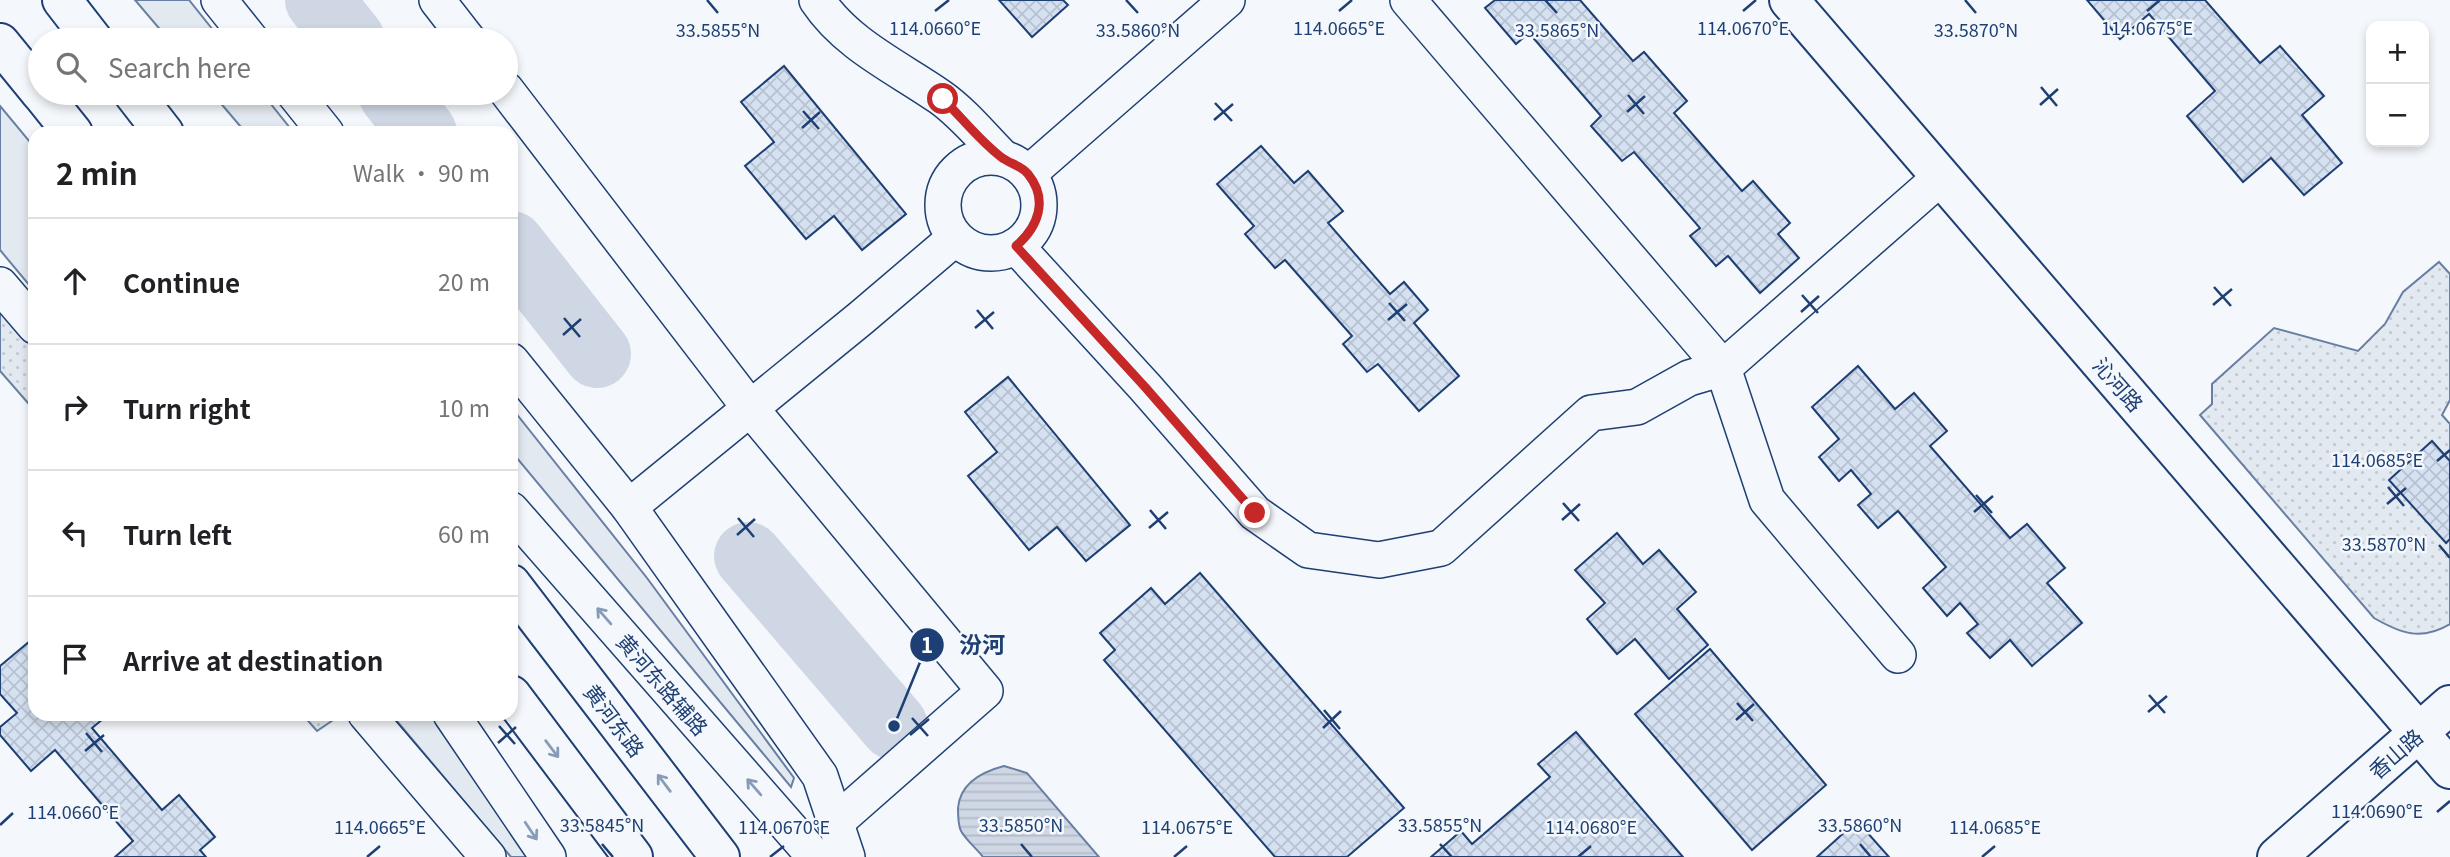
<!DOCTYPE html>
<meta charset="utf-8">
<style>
:root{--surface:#fff;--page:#f2f2f2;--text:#202124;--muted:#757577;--line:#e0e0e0}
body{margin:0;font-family:Georgia,"Noto Sans SC",serif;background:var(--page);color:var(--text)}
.controls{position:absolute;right:21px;top:21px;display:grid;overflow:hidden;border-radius:14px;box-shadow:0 4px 10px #0003}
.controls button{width:63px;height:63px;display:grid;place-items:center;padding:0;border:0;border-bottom:2px solid var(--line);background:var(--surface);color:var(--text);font:35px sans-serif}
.stop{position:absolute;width:21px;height:21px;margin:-16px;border:5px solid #c62828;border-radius:50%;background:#fff}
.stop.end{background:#c62828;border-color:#fff;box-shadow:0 2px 7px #0008}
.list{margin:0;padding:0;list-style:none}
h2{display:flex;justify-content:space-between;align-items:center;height:91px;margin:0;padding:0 28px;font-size:30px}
h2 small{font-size:23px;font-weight:400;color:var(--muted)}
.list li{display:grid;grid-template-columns:46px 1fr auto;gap:21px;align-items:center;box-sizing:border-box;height:126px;padding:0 28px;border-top:2px solid var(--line)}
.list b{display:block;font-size:26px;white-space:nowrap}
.list em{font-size:23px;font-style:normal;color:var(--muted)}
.icon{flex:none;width:38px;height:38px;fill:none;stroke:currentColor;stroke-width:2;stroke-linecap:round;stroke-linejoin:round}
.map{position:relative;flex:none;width:2450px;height:857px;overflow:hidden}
.search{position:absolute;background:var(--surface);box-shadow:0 4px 10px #0003;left:28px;top:28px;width:490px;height:77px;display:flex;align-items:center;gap:18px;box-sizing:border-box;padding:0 24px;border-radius:38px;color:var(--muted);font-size:26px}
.panel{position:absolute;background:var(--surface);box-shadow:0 4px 10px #0003;left:28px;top:126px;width:490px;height:595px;border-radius:21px}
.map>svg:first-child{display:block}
.grass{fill:#e3e9f0;stroke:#687fa3;stroke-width:2}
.park{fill:url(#park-dots);stroke:#687fa3;stroke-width:2}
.water{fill:url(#water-rules);stroke:#687fa3;stroke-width:2}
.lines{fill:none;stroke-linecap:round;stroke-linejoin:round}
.river{stroke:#cfd7e4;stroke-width:68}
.building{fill:url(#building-cross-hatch);stroke:#1d3f73;stroke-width:2}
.minor-casing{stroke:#1d3f73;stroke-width:38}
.tertiary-casing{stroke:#1d3f73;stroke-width:42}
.secondary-casing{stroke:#1d3f73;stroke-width:42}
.minor{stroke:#f4f7fb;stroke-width:35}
.tertiary{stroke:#f4f7fb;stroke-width:38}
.secondary{stroke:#f4f7fb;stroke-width:38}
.oneway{stroke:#889bb7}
.route{stroke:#c62828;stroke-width:9}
.ticks{fill:none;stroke:#1d3f73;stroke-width:2.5}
.labels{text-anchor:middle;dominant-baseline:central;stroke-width:5;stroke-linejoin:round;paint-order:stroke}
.street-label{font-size:21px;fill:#1d3f73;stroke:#f4f7fb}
.ticks-label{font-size:18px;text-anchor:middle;fill:#1d3f73;stroke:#f4f7fb;stroke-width:5;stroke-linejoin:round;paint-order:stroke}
.leader{fill:none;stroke:#1d3f73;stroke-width:2.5}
.callout-dot{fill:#1d3f73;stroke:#f4f7fb;stroke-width:2.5}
.mark-label{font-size:21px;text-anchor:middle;font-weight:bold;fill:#fff}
.callout-label{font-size:23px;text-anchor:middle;font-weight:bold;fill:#1d3f73;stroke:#f4f7fb;stroke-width:5;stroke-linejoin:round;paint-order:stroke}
</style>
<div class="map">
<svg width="2450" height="857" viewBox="0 0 2450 857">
<defs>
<pattern id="park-dots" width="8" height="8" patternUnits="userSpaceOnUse" patternTransform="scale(1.75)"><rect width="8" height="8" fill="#e3e9f0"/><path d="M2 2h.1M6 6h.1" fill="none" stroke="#c2c9d1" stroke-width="1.8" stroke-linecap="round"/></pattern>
<pattern id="water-rules" width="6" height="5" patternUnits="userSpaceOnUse" patternTransform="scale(1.75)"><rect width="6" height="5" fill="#cfd7e4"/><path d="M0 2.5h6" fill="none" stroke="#b1bac7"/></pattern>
<pattern id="building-cross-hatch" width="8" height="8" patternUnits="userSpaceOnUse" patternTransform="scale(1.75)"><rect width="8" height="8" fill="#d5e0f0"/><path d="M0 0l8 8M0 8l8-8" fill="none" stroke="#b6c1d1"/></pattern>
</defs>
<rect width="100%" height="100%" fill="#f4f7fb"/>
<!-- grass -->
<g class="grass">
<path d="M 135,0 L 189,0 L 221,40 L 169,40 Z"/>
<path d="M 212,93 L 262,93 L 294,133 L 246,133 Z"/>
<path d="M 0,106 L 35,148 L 35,292 L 0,250 Z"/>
<path d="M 511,407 L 647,578 L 794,778 L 791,787 L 511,451 Z"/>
<path d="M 391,714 L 442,714 L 540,857 L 511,857 Z"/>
</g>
<!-- park -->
<g class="park">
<path d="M 2439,262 L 2450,274 L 2450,400 L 2442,415 L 2450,424 L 2450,624 C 2421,641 2402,634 2374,618 L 2200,415 L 2212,404 L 2212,384 L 2274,328 L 2358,351 L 2385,324 L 2403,292 Z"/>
<path d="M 0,301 L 35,342 L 35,411 L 0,371 Z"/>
<path d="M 302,714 L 342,714 L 317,731 Z"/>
</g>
<!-- water -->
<path class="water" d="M 1004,766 L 1027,773 L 1099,857 L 983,857 C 977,849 966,840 961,831 C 958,825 958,815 958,808 C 960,783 981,772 1004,766 Z"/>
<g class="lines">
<!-- river -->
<g class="river">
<path d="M 319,0 L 351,40"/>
<path d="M 392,93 L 423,133"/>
<path d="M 511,245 L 597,354"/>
<path d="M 748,556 L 894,726"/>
</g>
</g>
<!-- building -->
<g class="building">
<path d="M 999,0 L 1063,0 L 1068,5 L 1032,37 Z"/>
<path d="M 1495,0 L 1580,0 L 1633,61 L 1644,52 L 1687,101 L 1674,113 L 1742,191 L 1753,181 L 1790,223 L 1778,234 L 1799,258 L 1760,293 L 1728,256 L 1716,266 L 1690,236 L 1700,228 L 1634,152 L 1622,161 L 1591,126 L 1601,116 L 1529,33 L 1516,44 L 1485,8 Z"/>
<path d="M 2087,0 L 2205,0 L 2260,63 L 2280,46 L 2324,96 L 2302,115 L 2342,163 L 2304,195 L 2271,158 L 2243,182 L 2187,116 L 2215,91 L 2149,14 L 2120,39 Z"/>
<path d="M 784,66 L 906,214 L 862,250 L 834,216 L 806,239 L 745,166 L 774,142 L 741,102 Z"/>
<path d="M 1261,146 L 1294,183 L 1308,171 L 1343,211 L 1328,223 L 1390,294 L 1404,282 L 1428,310 L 1414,323 L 1459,376 L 1419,411 L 1378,364 L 1367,372 L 1343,344 L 1352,336 L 1285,260 L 1275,268 L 1245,234 L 1254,226 L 1217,184 Z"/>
<path d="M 1858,366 L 1895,409 L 1914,393 L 1947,431 L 1930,446 L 2010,538 L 2027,524 L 2065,568 L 2047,583 L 2082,623 L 2032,666 L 2010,640 L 1990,658 L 1967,633 L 1978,624 L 1960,603 L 1947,616 L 1923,588 L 1946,567 L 1898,511 L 1878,528 L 1858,505 L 1871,494 L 1851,470 L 1839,481 L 1819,457 L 1839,439 L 1812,407 Z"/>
<path d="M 1008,377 L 1130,525 L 1086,561 L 1057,527 L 1029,550 L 968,476 L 997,452 L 965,412 Z"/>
<path d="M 2432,441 L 2450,461 L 2450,539 L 2446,543 L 2389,480 Z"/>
<path d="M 1617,533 L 1643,564 L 1659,550 L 1696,592 L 1677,609 L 1708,645 L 1669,679 L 1635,639 L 1617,654 L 1587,619 L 1605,603 L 1575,570 Z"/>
<path d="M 1200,573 L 1404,808 L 1347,857 L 1275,857 L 1104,660 L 1115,650 L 1100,633 L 1151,588 L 1165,604 Z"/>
<path d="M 30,641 L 35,648 L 35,714 L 109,714 L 92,728 L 162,810 L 179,795 L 215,837 L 200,850 L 206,857 L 115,857 L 133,841 L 55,750 L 31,771 L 0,735 L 0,727 L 17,713 L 0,694 L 0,666 Z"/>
<path d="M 1710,649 L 1826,785 L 1752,850 L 1635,714 Z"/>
<path d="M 1576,732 L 1683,857 L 1431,857 L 1461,831 L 1472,844 L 1550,777 L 1538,764 Z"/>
<path d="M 1857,821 L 1889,857 L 1817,857 Z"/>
</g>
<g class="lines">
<defs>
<g id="minor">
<path d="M 219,0 L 251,40"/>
<path d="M 437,0 L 468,40"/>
<path d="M 817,0 C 847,45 897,67 940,97 C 963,113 983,138 1003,158"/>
<path d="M 1408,0 L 1723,368 L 1767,500 L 1898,655"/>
<path d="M 506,90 L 750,408 L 985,691 L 836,822"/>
<path d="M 294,93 L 326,133"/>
<circle cx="991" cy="205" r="48"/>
<path d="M 1028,174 L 1227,0"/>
<path d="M 1016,246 L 1145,387 L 1255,513 L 1308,550 L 1379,560 L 1441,548 L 1591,413 L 1637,407 L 1689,378 L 1723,368 L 1941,177"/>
<path d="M 0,285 L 35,326"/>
<path d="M 511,361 L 629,507 L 820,776 L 847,857"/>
<path d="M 629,507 L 861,318 L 955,238"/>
<path d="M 511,510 L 815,857"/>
<path d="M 366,714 L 488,857"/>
<path d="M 451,714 L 548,857"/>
</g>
<g id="tertiary">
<path d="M 1789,0 L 2450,769"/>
<path d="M 2277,857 L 2450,705"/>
</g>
<g id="secondary">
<path d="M 62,0 L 93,40"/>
<path d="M 0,43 L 40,92"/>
<path d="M 41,93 L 73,133"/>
<path d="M 133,93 L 164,133"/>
<path d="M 511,584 L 720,857"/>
<path d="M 511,695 L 633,857"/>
</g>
</defs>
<!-- minor casing -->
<use href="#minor" class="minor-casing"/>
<!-- tertiary casing -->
<use href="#tertiary" class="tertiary-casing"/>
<!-- secondary casing -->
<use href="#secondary" class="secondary-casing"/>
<!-- minor -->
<use href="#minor" class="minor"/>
<!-- tertiary -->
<use href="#tertiary" class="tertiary"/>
<!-- secondary -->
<use href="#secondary" class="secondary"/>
</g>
<!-- one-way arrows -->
<defs><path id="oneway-shaft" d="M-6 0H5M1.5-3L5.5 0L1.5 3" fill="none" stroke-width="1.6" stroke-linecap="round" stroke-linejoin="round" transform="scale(1.75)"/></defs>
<g class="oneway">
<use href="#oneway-shaft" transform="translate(604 616) rotate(-131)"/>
<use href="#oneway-shaft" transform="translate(552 749) rotate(53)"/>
<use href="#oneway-shaft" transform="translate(664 783) rotate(-127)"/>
<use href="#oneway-shaft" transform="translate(754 787) rotate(-131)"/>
<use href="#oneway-shaft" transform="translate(531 831) rotate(56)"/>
</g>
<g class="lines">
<!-- route -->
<path class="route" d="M 943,99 C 962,118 980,141 1001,157 C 1010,164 1021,165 1028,174 C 1049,200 1038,227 1016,246 L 1145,387 L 1255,513"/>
</g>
<!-- ticks -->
<path class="ticks" d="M 707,0 L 718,13M 1126,0 L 1138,13M 1545,0 L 1557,13M 1965,0 L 1976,13M 935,11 L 949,0M 1339,11 L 1352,0M 1743,11 L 1756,0M 2147,11 L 2160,0M 2041,87 L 2057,106M 1628,95 L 1644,114M 1215,103 L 1232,121M 2040,105 L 2058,89M 803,111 L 819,129M 1627,112 L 1645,96M 1214,120 L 1233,104M 802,128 L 820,112M 2214,287 L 2231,306M 1802,295 L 1818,313M 1389,303 L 1405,321M 2213,305 L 2232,289M 977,310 L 993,329M 1801,312 L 1819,296M 564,318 L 580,337M 1388,320 L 1407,304M 975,328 L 994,312M 563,335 L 581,319M 2437,461 L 2450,450M 2388,487 L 2404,506M 1976,495 L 1992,513M 1563,503 L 1579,521M 2387,504 L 2406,488M 1150,510 L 1166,529M 1974,512 L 1993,496M 738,518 L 754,537M 1562,520 L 1580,504M 1149,528 L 1168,512M 737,535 L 755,519M 2439,545 L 2450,558M 2149,695 L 2165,713M 1737,703 L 1753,721M 1324,710 L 1340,729M 2148,712 L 2167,696M 912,718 L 928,736M 1736,720 L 1754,704M 499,726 L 515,744M 1323,728 L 1341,711M 86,733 L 102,752M 910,735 L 929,719M 498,743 L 516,727M 85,751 L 104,735M 2437,812 L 2450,801M 0,825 L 13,813M 602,844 L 613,857M 1021,844 L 1032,857M 1440,844 L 1452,857M 1860,844 L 1871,857M 367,857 L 380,846M 770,857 L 784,846M 1174,857 L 1187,846M 1578,857 L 1591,846M 1982,857 L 1995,846"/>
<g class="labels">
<!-- street labels -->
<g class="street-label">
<text transform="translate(2119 384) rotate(49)">沁河路</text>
<text transform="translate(663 684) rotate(49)">黄河东路辅路</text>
<text transform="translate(615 720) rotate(53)">黄河东路</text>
<text transform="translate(2395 753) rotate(-41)">香山路</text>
</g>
</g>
<g class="ticks-label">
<text x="935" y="35">114.0660°E</text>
<text x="1339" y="35">114.0665°E</text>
<text x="1743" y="35">114.0670°E</text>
<text x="2147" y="35">114.0675°E</text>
<text x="1138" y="37">33.5860°N</text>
<text x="1557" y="37">33.5865°N</text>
<text x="718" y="37">33.5855°N</text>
<text x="1976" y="37">33.5870°N</text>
<text x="2377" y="467">114.0685°E</text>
<text x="2384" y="551">33.5870°N</text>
<text x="2377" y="818">114.0690°E</text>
<text x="73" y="819">114.0660°E</text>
<text x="602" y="832">33.5845°N</text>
<text x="1021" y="832">33.5850°N</text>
<text x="1440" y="832">33.5855°N</text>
<text x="1860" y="832">33.5860°N</text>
<text x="380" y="834">114.0665°E</text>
<text x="784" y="834">114.0670°E</text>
<text x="1187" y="834">114.0675°E</text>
<text x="1591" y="834">114.0680°E</text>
<text x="1995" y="834">114.0685°E</text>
</g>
<!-- callouts -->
<path class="leader" d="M894 726L927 645"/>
<g class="callout-dot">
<circle cx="894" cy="726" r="7"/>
<circle cx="927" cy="645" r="18"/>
</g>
<g class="mark-label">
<text x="927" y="653">1</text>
</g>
<g class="callout-label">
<text x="982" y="653">汾河</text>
</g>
</svg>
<div class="controls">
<button>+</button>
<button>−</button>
</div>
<div class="stop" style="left:943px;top:99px"></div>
<div class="stop end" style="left:1255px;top:513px"></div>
<div class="search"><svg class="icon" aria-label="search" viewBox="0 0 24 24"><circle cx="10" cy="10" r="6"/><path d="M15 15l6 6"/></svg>Search here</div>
<section class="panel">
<h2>2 min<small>Walk · 90 m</small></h2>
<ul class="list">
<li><svg class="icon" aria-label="ahead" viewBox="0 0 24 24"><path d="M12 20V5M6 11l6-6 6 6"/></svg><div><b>Continue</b></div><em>20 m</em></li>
<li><svg class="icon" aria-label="right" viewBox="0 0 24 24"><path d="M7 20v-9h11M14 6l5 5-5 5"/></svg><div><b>Turn right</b></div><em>10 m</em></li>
<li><svg class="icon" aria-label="left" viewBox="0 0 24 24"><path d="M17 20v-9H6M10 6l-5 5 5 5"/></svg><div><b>Turn left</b></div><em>60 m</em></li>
<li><svg class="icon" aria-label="arrive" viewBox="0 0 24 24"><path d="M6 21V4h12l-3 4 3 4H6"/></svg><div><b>Arrive at destination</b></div></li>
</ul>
</section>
</div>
